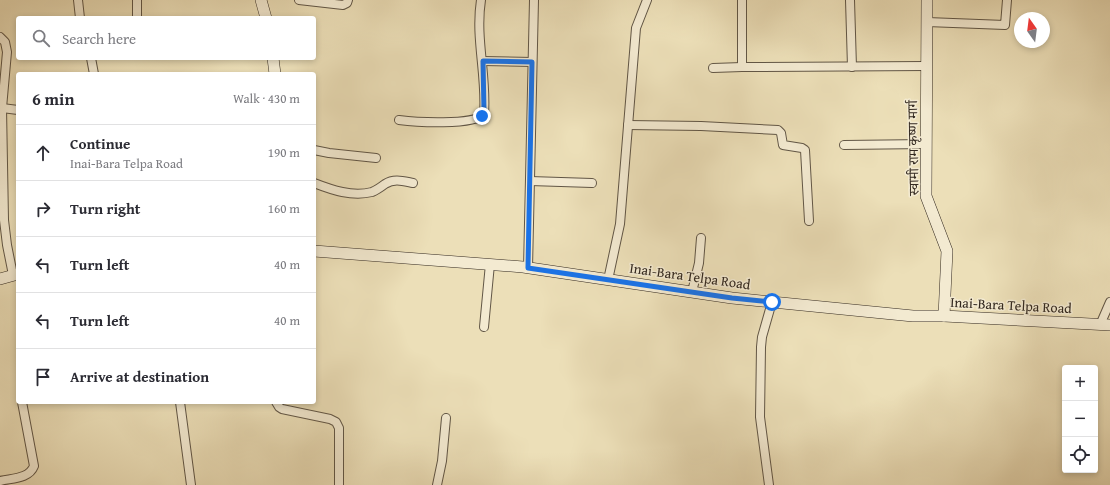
<!DOCTYPE html>
<meta charset="utf-8">
<style>
:root{--surface:#fff;--page:#f2f2f3;--text:#2b2b33;--muted:#7c7c81;--line:#e1e1e2}
body{margin:0;font-family:"Gentium Book Plus","Noto Serif Devanagari",serif;background:var(--page);color:var(--text)}
.controls{position:absolute;right:12px;bottom:12px;display:grid;overflow:hidden;border-radius:4px;box-shadow:0 2px 6px #0003}
.controls button{width:36px;height:36px;display:grid;place-items:center;padding:0;border:0;border-bottom:1px solid var(--line);background:var(--surface);color:var(--text);font:20px sans-serif}
.compass{position:absolute;left:1014px;top:12px;width:36px;height:36px;border-radius:50%;background:var(--surface);box-shadow:0 2px 6px #0003;rotate:346deg}
.stop{position:absolute;width:12px;height:12px;margin:-9px;border:3px solid #1a73e8;border-radius:50%;background:#fff}
.stop.end{background:#1a73e8;border-color:#fff;box-shadow:0 1px 4px #0008}
.list{margin:0;padding:0;list-style:none}
h2{display:flex;justify-content:space-between;align-items:center;height:52px;margin:0;padding:0 16px;font-size:17px}
h2 small{font-size:13px;font-weight:400;color:var(--muted)}
.list li{display:grid;grid-template-columns:26px 1fr auto;gap:12px;align-items:center;box-sizing:border-box;height:56px;padding:0 16px;border-top:1px solid var(--line)}
.list b{display:block;font-size:15px;white-space:nowrap}
.list p{margin:0;font-size:13px;white-space:nowrap;color:var(--muted)}
.list em{font-size:13px;font-style:normal;color:var(--muted)}
.icon{flex:none;width:22px;height:22px;fill:none;stroke:currentColor;stroke-width:2;stroke-linecap:round;stroke-linejoin:round}
.map{position:relative;flex:none;width:1110px;height:485px;overflow:hidden}
.search{position:absolute;background:var(--surface);box-shadow:0 2px 6px #0003;left:16px;top:16px;width:300px;height:44px;display:flex;align-items:center;gap:10px;box-sizing:border-box;padding:0 14px;border-radius:4px;color:var(--muted);font-size:15px}
.panel{position:absolute;background:var(--surface);box-shadow:0 2px 6px #0003;left:16px;top:72px;width:300px;height:332px;border-radius:4px}
.map>svg:first-child{display:block}
.lines{fill:none;stroke-linecap:round;stroke-linejoin:round}
.street-casing{stroke:#615646;stroke-width:10}
.secondary-casing{stroke:#332920;stroke-width:12}
.street{stroke:#f3ead1;stroke-width:8}
.secondary{stroke:#f3ead1;stroke-width:11}
.route{stroke:#1a73e8;stroke-width:5}
.labels{text-anchor:middle;dominant-baseline:central;stroke-width:3;stroke-linejoin:round;paint-order:stroke}
.street-label{font-size:14px;fill:#332920;stroke:#f3ead1}
</style>
<div class="map">
<svg width="1110" height="485" viewBox="0 0 1110 485">
<rect width="100%" height="100%" fill="#ecdfb8"/>
<filter id="stains"><feTurbulence type="fractalNoise" baseFrequency=".005" numOctaves="4"/><feColorMatrix values="0 0 0 0 .2 0 0 0 0 .09 0 0 0 0 .02 0 0 0 .5 -.17"/></filter>
<radialGradient id="worn" r=".72"><stop offset=".6" stop-color="#630" stop-opacity="0"/><stop offset="1" stop-color="#630" stop-opacity=".3"/></radialGradient>
<g class="lines">
<defs>
<g id="street">
<path d="M 78,0 L 80,18"/>
<path d="M 137,0 L 137,18"/>
<path d="M 299,0 L 343,5 L 347,3 L 348,0"/>
<path d="M 850,0 L 852,67"/>
<path d="M 927,22 L 1005,25 L 1007,0"/>
<path d="M 0,37 L 5,42 L 7,52 L 2,108 L 4,220 L 7,245 L 13,275"/>
<path d="M 91,58 L 94,74"/>
<path d="M 483,61 L 532,62"/>
<path d="M 742,67 L 742,0"/>
<path d="M 713,68 L 742,67 L 926,66"/>
<path d="M 2,108 L 18,110"/>
<path d="M 399,120 C 414,122 474,126 484,114 C 487,76 475,38 481,0"/>
<path d="M 628,125 L 701,126 L 778,130 L 781,133 L 783,145 L 802,148 L 805,150 L 809,221"/>
<path d="M 844,145 L 926,144"/>
<path d="M 314,150 L 329,153 L 376,158"/>
<path d="M 530,181 L 592,183"/>
<path d="M 314,183 C 332,190 352,197 372,192 C 377,190 381,187 385,184 C 394,178 403,181 413,183"/>
<path d="M 528,268 L 534,0"/>
<path d="M 608,280 L 620,224 L 636,28 L 647,0"/>
<path d="M 692,292 L 699,263 L 701,238"/>
<path d="M 1100,325 L 1110,302"/>
<path d="M 484,327 L 490,264"/>
<path d="M 180,402 L 191,485"/>
<path d="M 276,402 L 279,407 L 282,409 L 330,419 L 336,422 L 339,428 L 339,485"/>
<path d="M 0,481 C 12,478 29,479 34,466 L 22,402"/>
<path d="M 437,485 L 442,461 L 446,418"/>
<path d="M 769,485 L 760,417 L 761,347 L 762,337 L 772,302"/>
</g>
<g id="secondary">
<path d="M 261,0 L 266,18"/>
<path d="M 927,0 L 926,196 L 947,251 L 944,316"/>
<path d="M 273,58 L 275,74"/>
<path d="M 314,251 L 523,267 L 732,298 L 913,316 L 944,316 L 1110,325"/>
<path d="M 0,279 L 18,274"/>
</g>
</defs>
<!-- street casing -->
<use href="#street" class="street-casing"/>
<!-- secondary casing -->
<use href="#secondary" class="secondary-casing"/>
<!-- street -->
<use href="#street" class="street"/>
<!-- secondary -->
<use href="#secondary" class="secondary"/>
</g>
<g class="lines">
<!-- route -->
<path class="route" d="M 482,116 L 484,111 L 483,61 L 532,62 L 528,268 L 732,298 L 772,302"/>
</g>
<g class="labels">
<!-- street labels -->
<g class="street-label">
<text transform="translate(913 148) rotate(-91)">स्वामी राम कृष्ण मार्ग</text>
<text transform="translate(690 276) rotate(8)">Inai-Bara Telpa Road</text>
<text transform="translate(1011 305) rotate(3)">Inai-Bara Telpa Road</text>
</g>
</g>
<rect width="100%" height="100%" filter="url(#stains)"/>
<rect width="100%" height="100%" fill="url(#worn)"/>
</svg>
<div class="controls">
<button>+</button>
<button>−</button>
<button><svg class="icon" aria-label="locate" viewBox="0 0 24 24"><circle cx="12" cy="12" r="6"/><path d="M12 2v4M12 18v4M2 12h4M18 12h4"/></svg></button>
</div>
<svg class="compass" viewBox="-18 -18 36 36"><path d="M0-13l5 13h-10z" fill="#e53935"/><path d="M0 13l5-13h-10z" fill="#7c7c81"/></svg>
<div class="stop" style="left:772px;top:302px"></div>
<div class="stop end" style="left:482px;top:116px"></div>
<div class="search"><svg class="icon" aria-label="search" viewBox="0 0 24 24"><circle cx="10" cy="10" r="6"/><path d="M15 15l6 6"/></svg>Search here</div>
<section class="panel">
<h2>6 min<small>Walk · 430 m</small></h2>
<ul class="list">
<li><svg class="icon" aria-label="ahead" viewBox="0 0 24 24"><path d="M12 20V5M6 11l6-6 6 6"/></svg><div><b>Continue</b><p>Inai-Bara Telpa Road</p></div><em>190 m</em></li>
<li><svg class="icon" aria-label="right" viewBox="0 0 24 24"><path d="M7 20v-9h11M14 6l5 5-5 5"/></svg><div><b>Turn right</b></div><em>160 m</em></li>
<li><svg class="icon" aria-label="left" viewBox="0 0 24 24"><path d="M17 20v-9H6M10 6l-5 5 5 5"/></svg><div><b>Turn left</b></div><em>40 m</em></li>
<li><svg class="icon" aria-label="left" viewBox="0 0 24 24"><path d="M17 20v-9H6M10 6l-5 5 5 5"/></svg><div><b>Turn left</b></div><em>40 m</em></li>
<li><svg class="icon" aria-label="arrive" viewBox="0 0 24 24"><path d="M6 21V4h12l-3 4 3 4H6"/></svg><div><b>Arrive at destination</b></div></li>
</ul>
</section>
</div>
